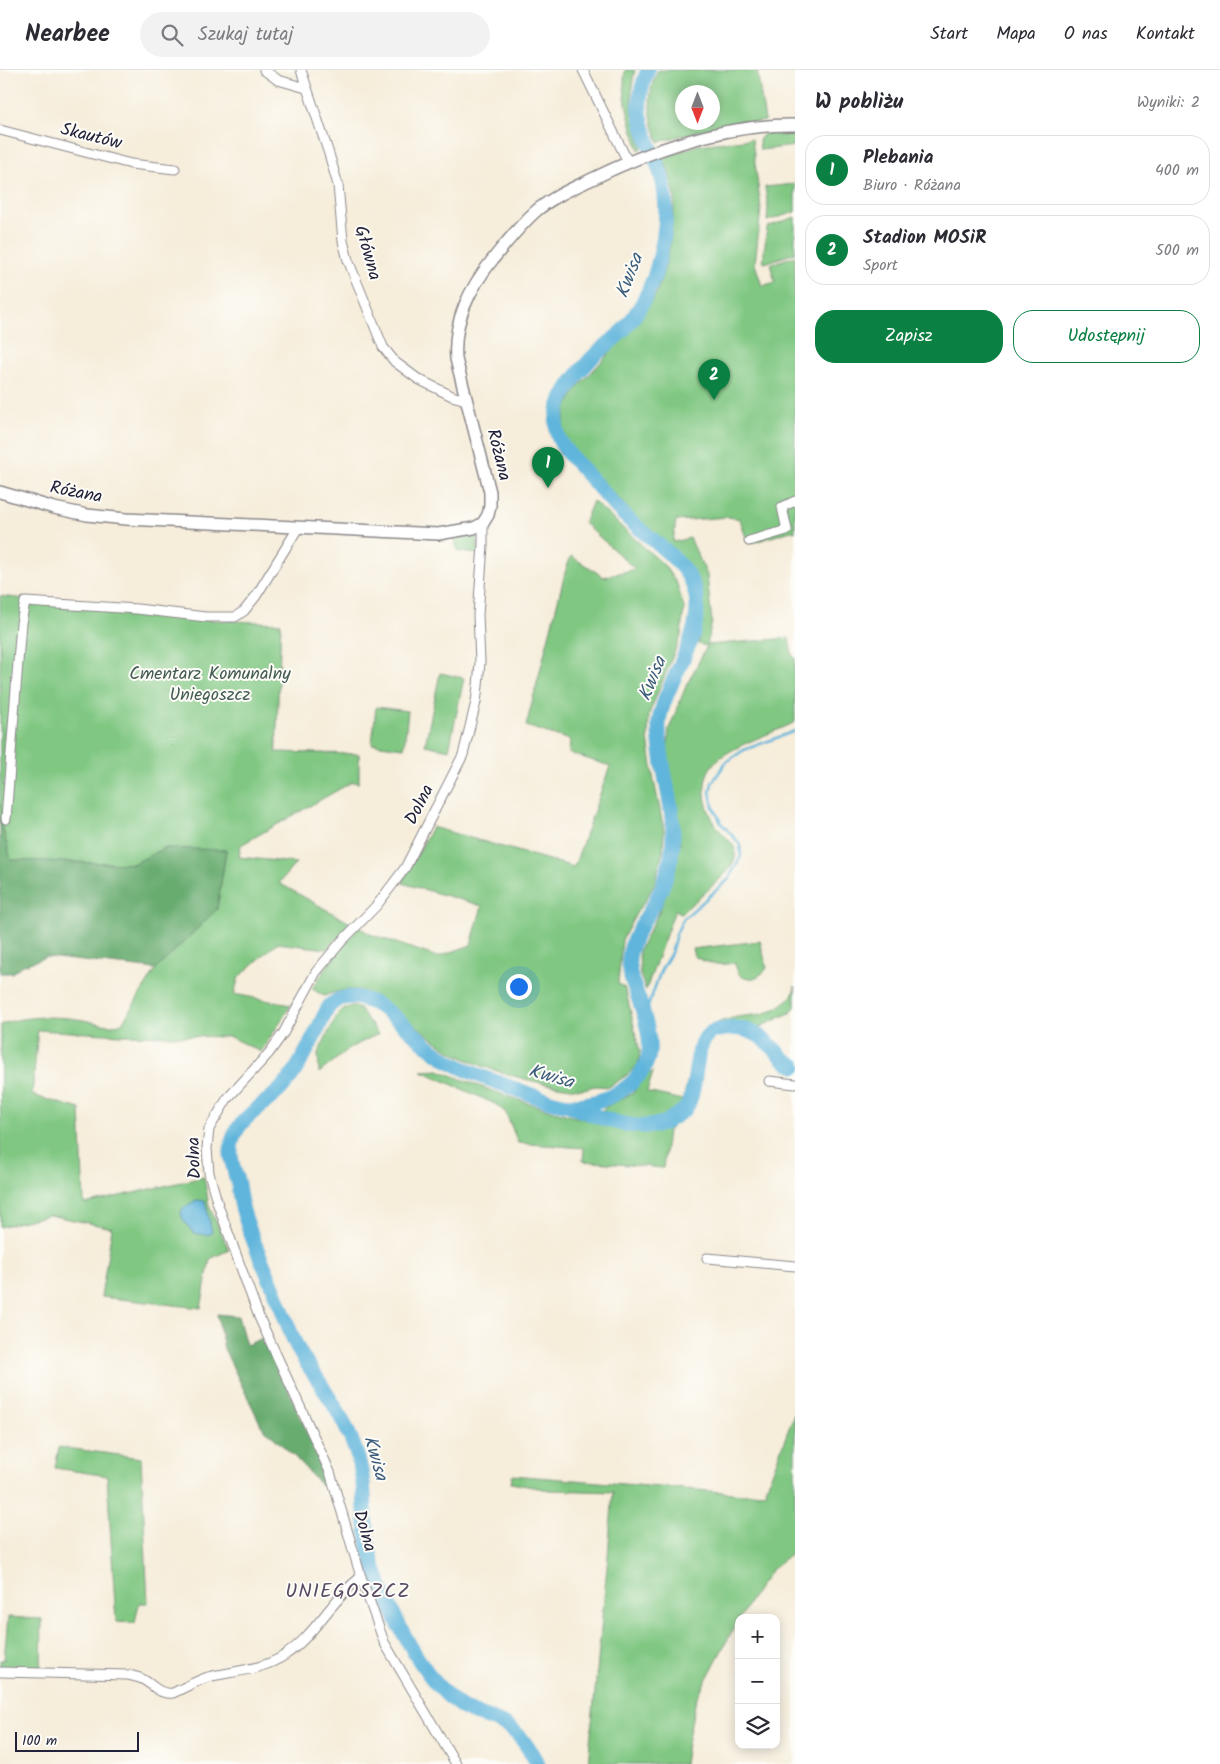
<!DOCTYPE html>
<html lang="pl">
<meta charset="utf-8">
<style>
:root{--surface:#fff;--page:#f2f2f3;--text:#2b2b33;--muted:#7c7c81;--line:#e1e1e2;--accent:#0b8043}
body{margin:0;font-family:Kalam,sans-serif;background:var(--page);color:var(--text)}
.controls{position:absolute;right:15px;bottom:15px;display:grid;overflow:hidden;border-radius:10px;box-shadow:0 2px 12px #0003}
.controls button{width:45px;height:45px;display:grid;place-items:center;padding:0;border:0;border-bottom:1px solid var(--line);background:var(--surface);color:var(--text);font:25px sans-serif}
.compass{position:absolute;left:675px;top:15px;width:45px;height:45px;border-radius:50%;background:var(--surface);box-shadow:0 2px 12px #0003;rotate:180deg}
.scale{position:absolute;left:15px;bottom:12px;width:124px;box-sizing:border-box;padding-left:5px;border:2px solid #22223b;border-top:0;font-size:14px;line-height:18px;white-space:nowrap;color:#22223b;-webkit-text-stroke:4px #fdfcf7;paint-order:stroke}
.you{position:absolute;left:518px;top:916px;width:18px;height:18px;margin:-12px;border:4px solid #fff;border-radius:50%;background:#1a73e8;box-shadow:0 0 0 8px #1a73e833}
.badge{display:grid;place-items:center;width:32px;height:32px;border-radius:50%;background:var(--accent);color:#fff;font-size:16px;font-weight:700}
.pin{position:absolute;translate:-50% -41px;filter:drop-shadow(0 1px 2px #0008)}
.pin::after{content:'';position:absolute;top:26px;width:18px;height:15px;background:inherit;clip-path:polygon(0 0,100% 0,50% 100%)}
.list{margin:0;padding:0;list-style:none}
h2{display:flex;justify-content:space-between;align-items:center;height:65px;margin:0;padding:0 20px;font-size:21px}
h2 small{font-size:16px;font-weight:400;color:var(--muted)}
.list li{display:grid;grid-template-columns:32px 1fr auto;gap:15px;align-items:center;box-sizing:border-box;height:70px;margin:0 10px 10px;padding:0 10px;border:1px solid var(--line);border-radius:20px}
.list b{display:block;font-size:19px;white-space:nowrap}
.list p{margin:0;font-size:16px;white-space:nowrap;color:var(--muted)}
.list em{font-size:16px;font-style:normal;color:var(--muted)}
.actions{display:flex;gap:10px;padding:15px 20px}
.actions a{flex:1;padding:11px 0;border:1px solid var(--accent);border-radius:20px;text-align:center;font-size:18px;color:var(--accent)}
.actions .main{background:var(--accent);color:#fff}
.icon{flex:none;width:28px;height:28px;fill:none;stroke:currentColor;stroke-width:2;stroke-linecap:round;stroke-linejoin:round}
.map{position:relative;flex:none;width:795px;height:1694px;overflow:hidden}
header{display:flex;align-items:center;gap:30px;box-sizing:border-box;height:70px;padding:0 25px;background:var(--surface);border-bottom:1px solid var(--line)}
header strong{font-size:24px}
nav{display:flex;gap:28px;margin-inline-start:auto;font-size:18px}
.search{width:350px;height:45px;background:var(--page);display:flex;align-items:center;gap:12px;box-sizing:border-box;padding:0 18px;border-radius:28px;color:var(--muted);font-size:19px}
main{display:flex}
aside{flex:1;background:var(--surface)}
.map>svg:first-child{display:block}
.green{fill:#80c782;stroke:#51745e;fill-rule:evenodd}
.forest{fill:#68ac70;stroke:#456756}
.water{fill:#60b5dc;stroke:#416c8c}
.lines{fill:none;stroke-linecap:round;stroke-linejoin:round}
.stream{stroke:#60b5dc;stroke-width:2.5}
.river{stroke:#60b5dc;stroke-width:15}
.minor-casing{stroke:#8c888a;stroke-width:11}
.tertiary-casing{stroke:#8c888a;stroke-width:14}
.minor{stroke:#fff;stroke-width:9}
.tertiary{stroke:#fff;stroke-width:11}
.labels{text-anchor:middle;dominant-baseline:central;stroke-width:4;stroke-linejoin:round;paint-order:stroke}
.street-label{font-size:18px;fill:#22223b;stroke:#fdfcf7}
.park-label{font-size:18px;fill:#435c54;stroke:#fdfcf7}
.water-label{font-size:19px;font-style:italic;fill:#3b5d7b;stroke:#fdfcf7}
.quarter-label{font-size:20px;letter-spacing:1px;fill:#5a4b65;stroke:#fdfcf7}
</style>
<header>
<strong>Nearbee</strong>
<div class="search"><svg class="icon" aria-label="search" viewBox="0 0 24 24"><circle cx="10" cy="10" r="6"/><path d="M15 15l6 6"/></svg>Szukaj tutaj</div>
<nav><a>Start</a><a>Mapa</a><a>O nas</a><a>Kontakt</a></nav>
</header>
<main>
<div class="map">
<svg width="795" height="1694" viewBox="0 0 795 1694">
<rect width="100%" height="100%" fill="#fdfcf7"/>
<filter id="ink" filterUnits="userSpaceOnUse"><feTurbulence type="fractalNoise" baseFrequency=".02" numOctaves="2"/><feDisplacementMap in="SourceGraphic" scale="10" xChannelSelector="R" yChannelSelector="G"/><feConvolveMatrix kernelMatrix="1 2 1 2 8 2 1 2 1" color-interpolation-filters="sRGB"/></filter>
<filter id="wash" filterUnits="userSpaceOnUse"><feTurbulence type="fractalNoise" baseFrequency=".0096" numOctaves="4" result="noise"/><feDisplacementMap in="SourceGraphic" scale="20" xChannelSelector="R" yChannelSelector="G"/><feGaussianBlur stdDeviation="1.12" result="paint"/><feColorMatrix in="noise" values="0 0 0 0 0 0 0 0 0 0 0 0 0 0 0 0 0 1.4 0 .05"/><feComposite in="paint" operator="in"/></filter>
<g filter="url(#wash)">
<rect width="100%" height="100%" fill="#f6edda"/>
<!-- green -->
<g class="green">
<path d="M 625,0 L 635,0 C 628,32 633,48 642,78 L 639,80 C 631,55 621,27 625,0 Z"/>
<path d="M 658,0 L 757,0 L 765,51 L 710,58 L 659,72 C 649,50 646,23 658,0 ZM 682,22 L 712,22 L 712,52 L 682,52 Z"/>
<path d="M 795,60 L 795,76 L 760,80 L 759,70 L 764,64 Z"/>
<path d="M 752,69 L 761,139 L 755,194 L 762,216 L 775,212 L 770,194 L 795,186 L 795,462 L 791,461 L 748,474 L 740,449 L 728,447 L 676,451 L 673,472 L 690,468 L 707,505 L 712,552 L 707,575 L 789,568 L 792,585 L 795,588 L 795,652 C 773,664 725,677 711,697 C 699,715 706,742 718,758 C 728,772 743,776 731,797 C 729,801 724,804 721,808 C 708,820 695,832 681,843 L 675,840 L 646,920 L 640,905 L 639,880 L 659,842 L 668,819 L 680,773 L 675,733 L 666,696 L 669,659 L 686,616 L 707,576 L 698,574 L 702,528 L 695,505 L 635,447 L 566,371 L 563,357 L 566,338 L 577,318 L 636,254 L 656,224 L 665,197 L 670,174 L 675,127 L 669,102 L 662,88 L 698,75 Z"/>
<path d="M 795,114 L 795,142 L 767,151 L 768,138 L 765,117 Z"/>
<path d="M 795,147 L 795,183 L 765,193 L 763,192 L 767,157 Z"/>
<path d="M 593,431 L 664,495 L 677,514 L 684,538 L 681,566 L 649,644 L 648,668 L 654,711 L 664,760 L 663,782 L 655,812 L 646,830 L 638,840 L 622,870 L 618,914 L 624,917 L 627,926 L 640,982 L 638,995 L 627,1005 L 609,1017 C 605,1017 601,1016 597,1016 C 591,1016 586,1020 579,1019 C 541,1015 485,1001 452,982 C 426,967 383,924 357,920 C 345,919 335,922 324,926 L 312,919 L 328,895 L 359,857 L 370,864 L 437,887 L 471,875 L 482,836 L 402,813 L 432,757 L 574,797 L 610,696 L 569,683 L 570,670 L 526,656 L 566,499 L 571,486 L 604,507 L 635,499 L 584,453 Z"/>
<path d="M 477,467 L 479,484 L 459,482 L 453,468 Z"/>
<path d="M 0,526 L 211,550 L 281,553 L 276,682 L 359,684 L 359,713 L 352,712 L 241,775 L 239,787 L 296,793 L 279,813 L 352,854 L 327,879 L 277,873 L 239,907 L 234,924 L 291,935 L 261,982 L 230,967 L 121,965 L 38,960 L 32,1025 L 80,1039 L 84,1134 L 204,1107 L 209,1136 L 229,1180 L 210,1189 L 201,1238 L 101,1227 L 112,1158 L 49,1145 L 0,1157 L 1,955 C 21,945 62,946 83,950 C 96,952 110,958 122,953 L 156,899 L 217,839 L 226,781 L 165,778 L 133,794 L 10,790 L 0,748 Z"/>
<path d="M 440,603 L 464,608 L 449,680 L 425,675 Z"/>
<path d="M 376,637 L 408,641 L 404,678 L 372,674 Z"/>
<path d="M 760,871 L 767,898 C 762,906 747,914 739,904 C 737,901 736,896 734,893 C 718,896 708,894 694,886 L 692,879 Z"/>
<path d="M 795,916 L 795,937 L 790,943 L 758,958 L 742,955 L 713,958 L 702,963 C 710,957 719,951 729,949 C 753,942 762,950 785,932 C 790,929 794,923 795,916 Z"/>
<path d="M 352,936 L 360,939 L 378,964 L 350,978 L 319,1003 L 318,983 L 329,961 L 339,942 Z"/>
<path d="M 691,995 C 692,1008 692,1025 683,1036 C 666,1057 625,1055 603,1044 L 603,1039 L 607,1036 L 633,1023 L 645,1004 L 653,1002 L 647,1022 L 683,1030 Z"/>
<path d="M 439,1000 C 489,1021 539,1038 591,1051 C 610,1056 631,1062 651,1062 C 658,1062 666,1057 673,1055 L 668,1061 L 663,1098 L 583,1091 L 584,1078 L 518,1073 L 506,1043 L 495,1034 L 422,1001 Z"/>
<path d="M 795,1342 L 795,1483 C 772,1490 752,1528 740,1548 L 739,1548 L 696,1629 L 687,1673 L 684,1694 L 588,1694 L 608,1486 L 613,1422 L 549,1420 L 511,1413 L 512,1405 L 722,1422 L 744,1424 L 767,1422 L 766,1419 Z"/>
<path d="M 59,1377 L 141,1388 L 148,1533 L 139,1533 L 135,1553 L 116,1552 L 107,1406 L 55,1398 Z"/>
<path d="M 8,1547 L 42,1549 L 41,1600 L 0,1597 L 0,1590 L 4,1590 Z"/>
</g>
<!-- forest -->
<g class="forest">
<path d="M 0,748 L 11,790 L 133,794 L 165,778 L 226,780 L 217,839 L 156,899 L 46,887 L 21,896 L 12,903 L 0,903 Z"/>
<path d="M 217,1244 L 238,1246 L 246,1275 L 265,1267 L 324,1400 L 337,1440 L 329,1424 L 293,1385 L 262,1357 L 224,1279 Z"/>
</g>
<!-- water -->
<path class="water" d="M 196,1130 L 205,1131 L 212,1162 L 211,1164 C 206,1165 200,1165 195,1163 C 190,1160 178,1146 182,1140 C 185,1136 192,1133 196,1130 Z"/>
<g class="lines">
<!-- stream -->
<path class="stream" d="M 644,948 L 661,900 L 671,883 L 676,864 L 683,849 L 728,810 L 741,786 L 740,774 L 721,753 L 713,736 L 710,722 L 712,713 L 726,692 L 744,680 L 795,661"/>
<!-- river -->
<g class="river">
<path d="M 572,1037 C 600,1047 633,1063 664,1053 C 667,1052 670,1049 674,1047 C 677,1045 683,1042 686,1038 C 699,1019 692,976 710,963 C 714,960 720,960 725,959 C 756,955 768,973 788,993 L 795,996"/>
<path d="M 538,1694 C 532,1685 526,1672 518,1665 C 504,1650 482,1648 465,1639 C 445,1627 429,1606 417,1587 C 399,1558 376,1511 369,1478 C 363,1447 367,1415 357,1385 C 350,1363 338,1340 325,1321 C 317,1307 307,1295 299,1281 C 290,1263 284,1244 277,1226 C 265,1197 250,1167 242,1137 C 240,1130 239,1122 238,1114 C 235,1102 230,1091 231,1079 C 233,1045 273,1034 290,1008 C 302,992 310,974 319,957 C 320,954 328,937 330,935 C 333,933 336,931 340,929 C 376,917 413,968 440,985 C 463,1001 489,1009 515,1019 C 533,1025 553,1034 572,1035 C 584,1035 596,1032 607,1028 C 624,1021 643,1007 648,988 C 653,970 642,937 635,919 C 632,910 630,907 629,897 C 627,871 644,853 655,832 C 662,818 668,803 671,787 C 678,752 665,716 661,681 C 660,670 657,657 660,646 C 669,604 713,555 691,511 C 677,484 645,466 624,445 C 610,431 597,415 584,401 C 573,388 561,379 557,363 C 552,335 572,310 590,290 C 601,278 615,270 625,258 C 638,243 647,226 654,207 C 665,173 671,136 660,102 C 647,62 629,44 648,0"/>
</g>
</g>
</g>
<g filter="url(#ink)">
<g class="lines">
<defs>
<g id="minor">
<path d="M 264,0 L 278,10 L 306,18"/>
<path d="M 301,0 L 329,84 L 338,115 L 343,171 L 348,190 L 383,277 L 395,292 L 418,309 L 452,326 L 466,330"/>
<path d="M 583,0 L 628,92"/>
<path d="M 0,60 L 131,94 L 175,99"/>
<path d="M 749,471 L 787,460 L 782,437 L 795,431"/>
<path d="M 6,749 L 21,553 L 25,532 L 137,539 L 206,547 L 235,547 L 244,541 L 256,526 L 298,458"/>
<path d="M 769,1011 L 795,1014"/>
<path d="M 707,1188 L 795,1196"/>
<path d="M 0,1602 L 128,1605 C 133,1606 139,1607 144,1610 C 154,1616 160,1625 173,1623 C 184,1618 196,1611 208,1607 C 234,1601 263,1600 285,1585 C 315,1565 332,1529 361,1507"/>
<path d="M 456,1694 L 384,1572 L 361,1507 L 330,1402 L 259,1247 L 218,1135 L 209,1103 L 207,1078 L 209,1059 L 227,1029 L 269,983 L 284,962 L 316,902 L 341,872 L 377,835 L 405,798 L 463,685 L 476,632 L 478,616 L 480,592 L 478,545 L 483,475 L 483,453"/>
</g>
<path id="tertiary" d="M 0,422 L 54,438 L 87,445 L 126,449 L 438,464 L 474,458 L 483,453 L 488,445 L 490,436 L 490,422 L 456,289 C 453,250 470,218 493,189 C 507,172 520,155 536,141 C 551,128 571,119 588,111 C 652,79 723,54 795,55"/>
</defs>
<!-- minor casing -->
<use href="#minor" class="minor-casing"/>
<!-- tertiary casing -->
<use href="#tertiary" class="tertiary-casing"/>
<!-- minor -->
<use href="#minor" class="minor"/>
<!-- tertiary -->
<use href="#tertiary" class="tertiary"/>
</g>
</g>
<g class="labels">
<!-- street labels -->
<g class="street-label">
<text transform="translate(91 67) rotate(14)">Skautów</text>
<text transform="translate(367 183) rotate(74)">Główna</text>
<text transform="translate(498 385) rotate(76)">Różana</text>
<text transform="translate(76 423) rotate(11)">Różana</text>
<text transform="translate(420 735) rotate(-63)">Dolna</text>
<text transform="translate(195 1088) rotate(-92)">Dolna</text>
<text transform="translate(364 1461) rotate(74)">Dolna</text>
</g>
<!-- park labels -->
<g class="park-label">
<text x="210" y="604">Cmentarz Komunalny<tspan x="210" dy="21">Uniegoszcz</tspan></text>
</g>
<!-- water labels -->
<g class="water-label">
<text transform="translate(630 206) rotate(-69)">Kwisa</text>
<text transform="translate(653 609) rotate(-68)">Kwisa</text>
<text transform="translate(551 1007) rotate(16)">Kwisa</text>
<text transform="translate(375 1388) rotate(74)">Kwisa</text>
</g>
<!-- quarter labels -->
<g class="quarter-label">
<text x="348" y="1522">UNIEGOSZCZ</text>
</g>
</g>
</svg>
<div class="controls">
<button>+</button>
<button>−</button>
<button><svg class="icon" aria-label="layers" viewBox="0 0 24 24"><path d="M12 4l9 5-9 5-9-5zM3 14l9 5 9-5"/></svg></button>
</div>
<svg class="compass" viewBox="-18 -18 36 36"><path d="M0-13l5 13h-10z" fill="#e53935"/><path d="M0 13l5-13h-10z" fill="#7c7c81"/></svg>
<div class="scale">100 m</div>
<div class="you"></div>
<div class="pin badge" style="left:548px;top:418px">1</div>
<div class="pin badge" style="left:714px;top:330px">2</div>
</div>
<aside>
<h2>W pobliżu<small>Wyniki: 2</small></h2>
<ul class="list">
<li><span class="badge">1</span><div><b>Plebania</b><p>Biuro · Różana</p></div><em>400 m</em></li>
<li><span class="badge">2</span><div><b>Stadion MOSiR</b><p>Sport</p></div><em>500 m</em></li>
</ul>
<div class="actions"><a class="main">Zapisz</a><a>Udostępnij</a></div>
</aside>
</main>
